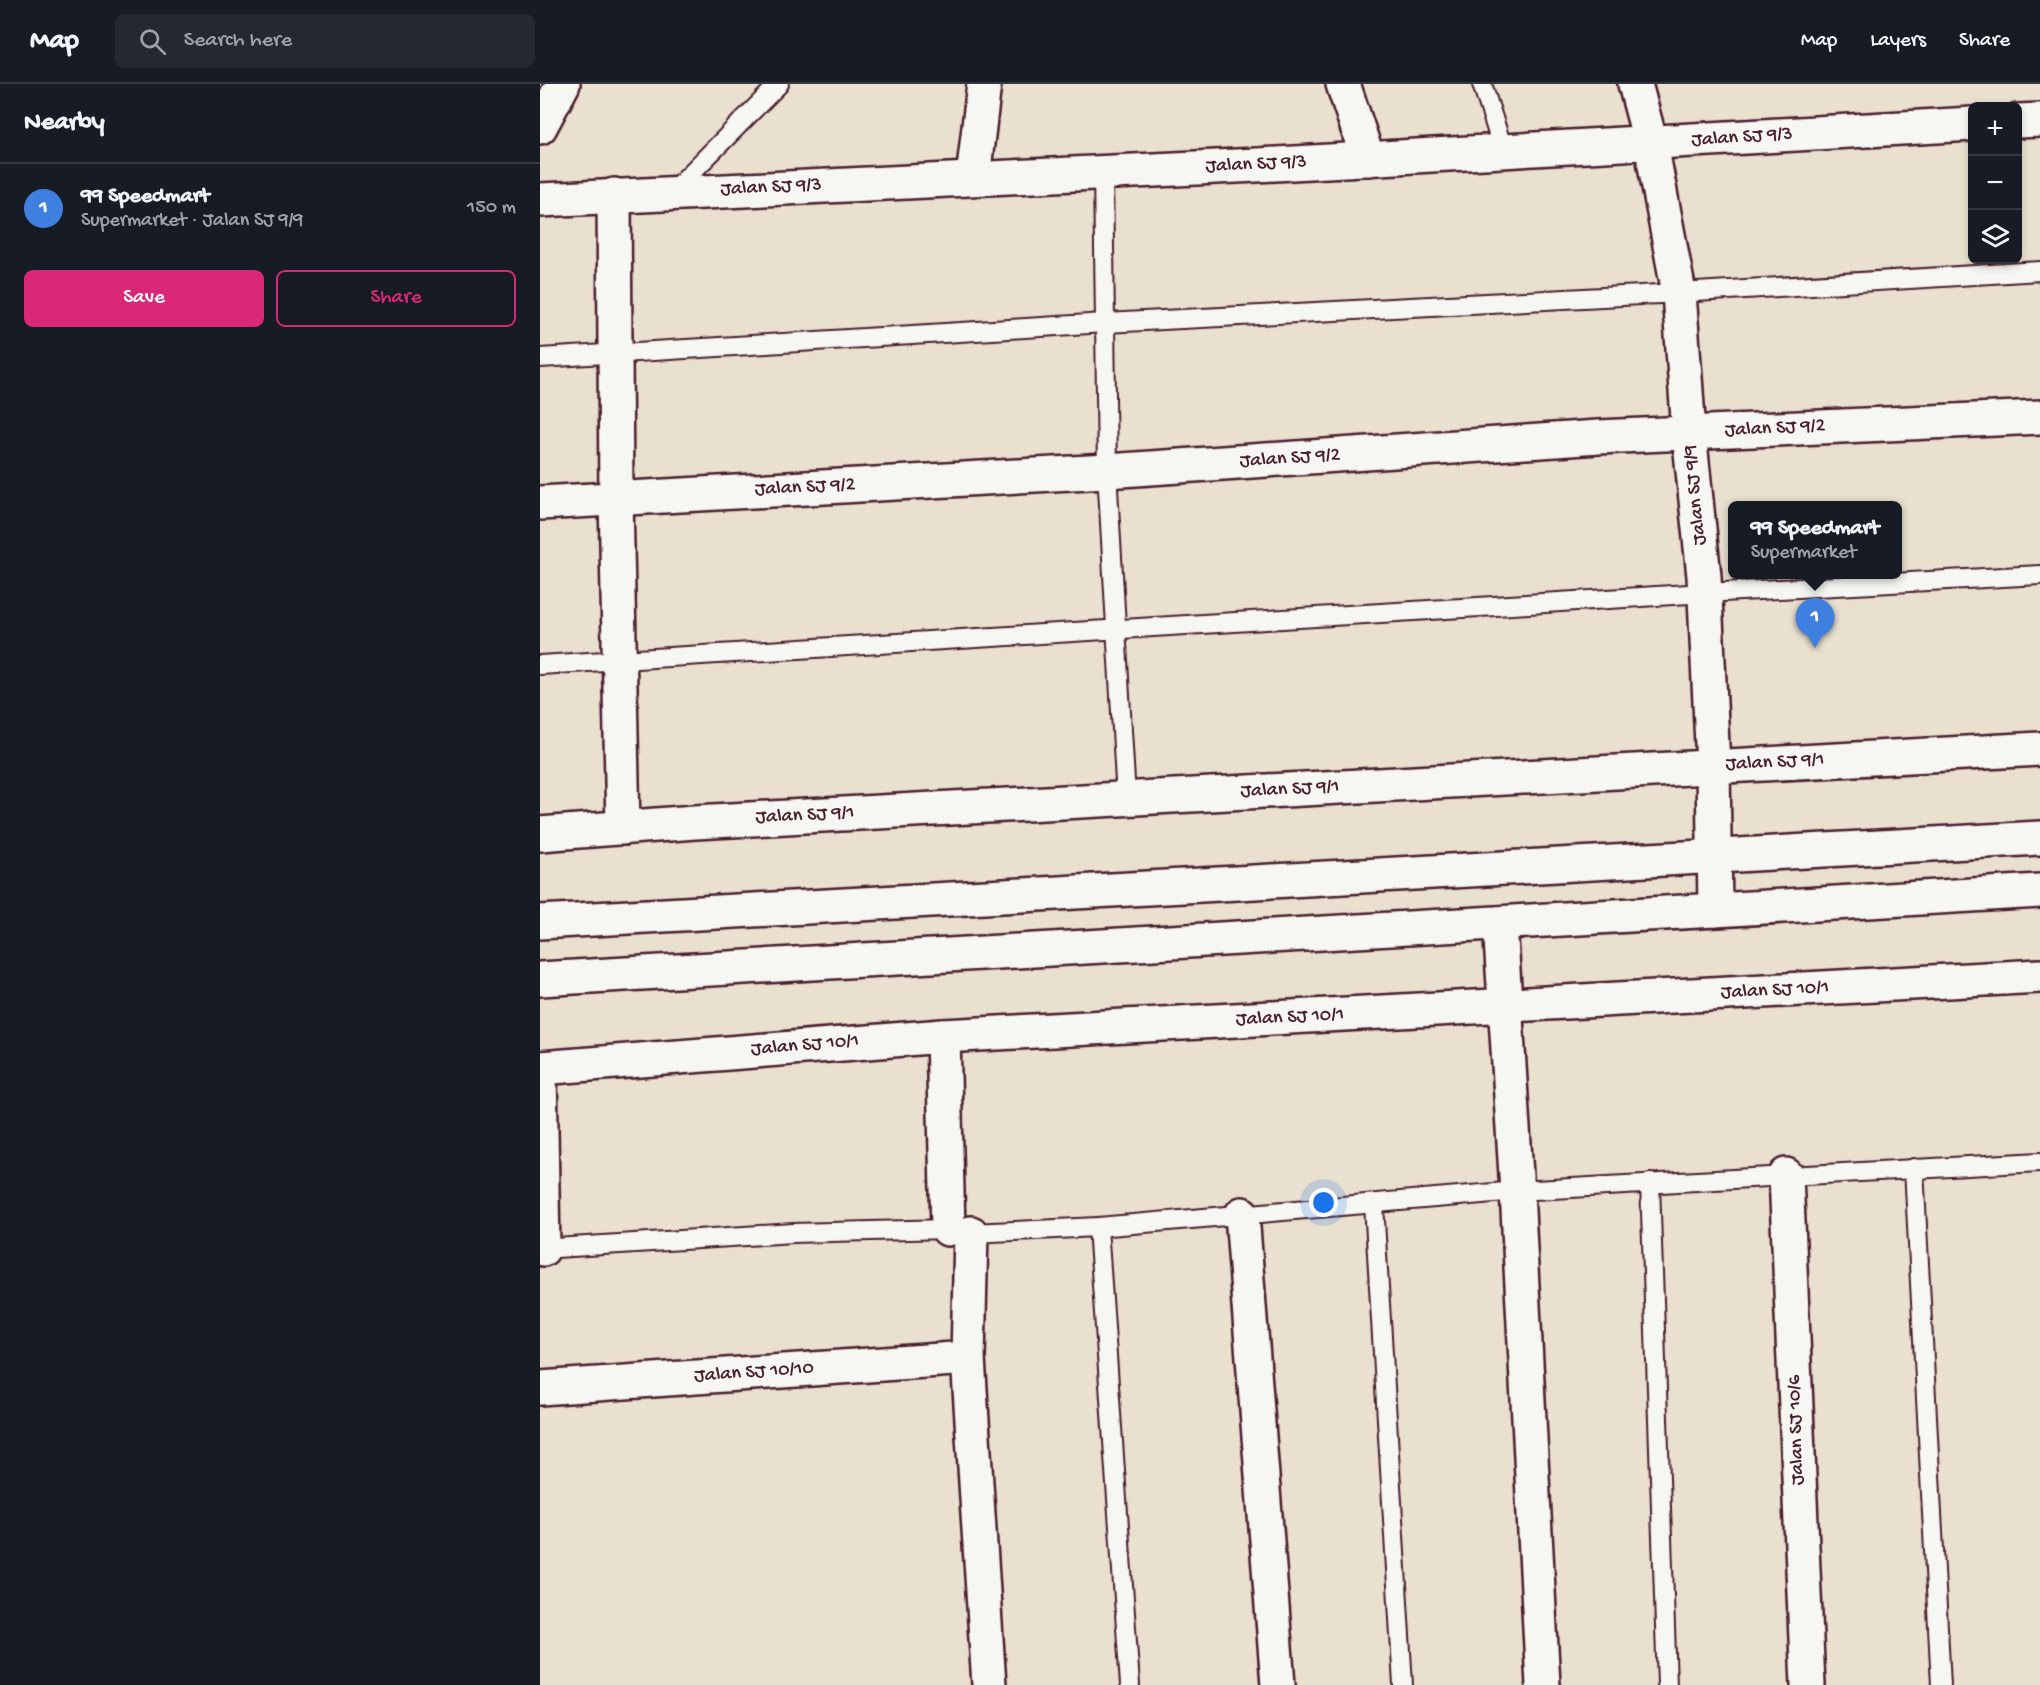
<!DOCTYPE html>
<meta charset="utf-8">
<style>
:root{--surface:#171b24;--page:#242831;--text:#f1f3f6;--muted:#9ea1a6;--line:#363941;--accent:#db2777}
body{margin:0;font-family:"Gochi Hand",sans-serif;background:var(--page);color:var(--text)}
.controls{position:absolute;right:18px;top:18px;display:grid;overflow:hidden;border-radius:9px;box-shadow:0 3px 9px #0003}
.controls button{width:54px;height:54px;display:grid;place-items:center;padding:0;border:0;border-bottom:2px solid var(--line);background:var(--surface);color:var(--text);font:30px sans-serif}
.you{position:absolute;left:784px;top:1119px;width:21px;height:21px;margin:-15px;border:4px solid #fff;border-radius:50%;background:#1a73e8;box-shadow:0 0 0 9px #1a73e833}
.badge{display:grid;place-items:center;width:39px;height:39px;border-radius:50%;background:var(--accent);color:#fff;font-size:20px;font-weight:700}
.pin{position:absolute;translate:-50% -50px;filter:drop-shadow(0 2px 3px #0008)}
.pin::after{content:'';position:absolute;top:32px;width:21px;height:18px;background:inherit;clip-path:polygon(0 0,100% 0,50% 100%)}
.popup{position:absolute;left:1188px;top:417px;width:174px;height:78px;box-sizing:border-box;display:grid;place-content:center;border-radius:9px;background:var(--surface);filter:drop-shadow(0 2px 4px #0005);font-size:20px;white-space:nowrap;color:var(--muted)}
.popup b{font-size:22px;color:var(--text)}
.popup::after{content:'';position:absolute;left:50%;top:100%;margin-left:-12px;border:12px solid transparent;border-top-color:var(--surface)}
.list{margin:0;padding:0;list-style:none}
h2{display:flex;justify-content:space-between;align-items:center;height:78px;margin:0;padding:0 24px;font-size:26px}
h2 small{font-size:20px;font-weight:400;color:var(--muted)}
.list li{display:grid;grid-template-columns:39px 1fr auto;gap:18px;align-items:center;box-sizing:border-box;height:90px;padding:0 24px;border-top:2px solid var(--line)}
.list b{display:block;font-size:22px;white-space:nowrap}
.list p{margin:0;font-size:20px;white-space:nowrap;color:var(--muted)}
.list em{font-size:20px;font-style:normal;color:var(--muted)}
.actions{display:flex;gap:12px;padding:18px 24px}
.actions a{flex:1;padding:14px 0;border:2px solid var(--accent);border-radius:9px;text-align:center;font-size:21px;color:var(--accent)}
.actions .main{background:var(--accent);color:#fff}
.icon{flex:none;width:33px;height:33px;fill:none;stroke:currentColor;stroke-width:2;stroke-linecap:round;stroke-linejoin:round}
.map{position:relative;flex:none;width:1500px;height:1601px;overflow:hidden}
header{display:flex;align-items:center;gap:36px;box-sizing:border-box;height:84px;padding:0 30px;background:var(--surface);border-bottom:2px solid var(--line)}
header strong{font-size:28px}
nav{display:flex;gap:33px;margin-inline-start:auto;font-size:21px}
.search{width:420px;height:54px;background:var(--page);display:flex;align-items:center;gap:15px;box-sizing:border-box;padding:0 21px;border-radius:9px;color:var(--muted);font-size:22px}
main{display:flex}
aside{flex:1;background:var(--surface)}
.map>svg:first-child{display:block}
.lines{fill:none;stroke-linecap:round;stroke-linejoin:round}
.service-casing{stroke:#4a1f2b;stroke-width:22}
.minor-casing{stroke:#4a1f2b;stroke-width:38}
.tertiary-casing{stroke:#4a1f2b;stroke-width:38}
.service{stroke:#f6f6f2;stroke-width:18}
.minor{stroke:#f6f6f2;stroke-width:33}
.tertiary{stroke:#f6f6f2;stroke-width:33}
.labels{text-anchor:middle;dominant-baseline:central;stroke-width:4.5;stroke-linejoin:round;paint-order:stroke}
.street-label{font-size:20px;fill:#4a1f2b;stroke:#f6f6f2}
</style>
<header>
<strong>Map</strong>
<div class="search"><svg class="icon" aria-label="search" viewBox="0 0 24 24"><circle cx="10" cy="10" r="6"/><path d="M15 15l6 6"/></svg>Search here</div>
<nav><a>Map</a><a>Layers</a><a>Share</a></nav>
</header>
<main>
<aside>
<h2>Nearby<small></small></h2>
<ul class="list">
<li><span class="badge" style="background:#3f7fe0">1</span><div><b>99 Speedmart</b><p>Supermarket · Jalan SJ 9/9</p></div><em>150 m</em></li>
</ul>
<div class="actions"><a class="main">Save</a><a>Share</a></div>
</aside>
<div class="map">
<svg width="1500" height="1601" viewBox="0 0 1500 1601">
<rect width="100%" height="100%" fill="#e9e0d0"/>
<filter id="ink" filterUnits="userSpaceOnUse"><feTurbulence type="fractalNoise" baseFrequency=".0167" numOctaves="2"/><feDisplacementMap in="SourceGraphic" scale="12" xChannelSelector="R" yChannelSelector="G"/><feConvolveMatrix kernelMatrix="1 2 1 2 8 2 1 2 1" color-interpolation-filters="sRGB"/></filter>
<g filter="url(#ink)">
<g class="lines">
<defs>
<g id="service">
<path d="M 942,0 L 964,68"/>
<path d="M 563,88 L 567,387 L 586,715"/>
<path d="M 131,109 L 239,0"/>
<path d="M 0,274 L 565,239 L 1139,209 L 1500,187"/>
<path d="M 0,581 L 1165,509 L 1500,491"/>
<path d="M 1374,1084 L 1401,1601"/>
<path d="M 1110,1099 L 1127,1601"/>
<path d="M 834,1120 L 863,1601"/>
<path d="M 558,1143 L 590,1601"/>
<path d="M 0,1165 L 253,1149 L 408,1145 L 431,1149 L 558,1143 L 977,1107 L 1500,1078"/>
</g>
<g id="minor">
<path d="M 803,0 L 828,75"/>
<path d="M 1095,0 L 1111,60 L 1139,209 L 1149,349 L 1164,492 L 1173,682 L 1175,826"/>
<path d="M 1478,37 L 1500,36"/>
<path d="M 0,43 L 23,0"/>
<path d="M 433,94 L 444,0"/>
<path d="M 74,111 L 76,415 L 83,744"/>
<path d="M 0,116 L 717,81 L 1432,40"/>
<path d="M 0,419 L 567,387 L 1058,353 L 1500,333"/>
<path d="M 0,750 L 155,738 L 1500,665"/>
<path d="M 960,839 L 977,1107 L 1003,1601"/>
<path d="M 403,952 L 408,1145"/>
<path d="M 1246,1091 L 1268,1601"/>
<path d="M 702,1130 L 738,1601"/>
<path d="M 431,1149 L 428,1274 L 449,1601"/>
<path d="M 3,1165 L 0,984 L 403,952 L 1500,892"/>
<path d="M 0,1304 L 428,1274"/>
</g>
<g id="tertiary">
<path d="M 0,838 L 1500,754"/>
<path d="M 0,895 L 1500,807"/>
</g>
</defs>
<!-- service casing -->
<use href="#service" class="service-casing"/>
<!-- minor casing -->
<use href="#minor" class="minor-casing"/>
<!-- tertiary casing -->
<use href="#tertiary" class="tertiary-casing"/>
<!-- service -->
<use href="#service" class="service"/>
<!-- minor -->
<use href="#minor" class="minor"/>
<!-- tertiary -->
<use href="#tertiary" class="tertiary"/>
</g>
</g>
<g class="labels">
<!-- street labels -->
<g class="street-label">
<text transform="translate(1202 54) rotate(-4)">Jalan SJ 9/3</text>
<text transform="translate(716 81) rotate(-3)">Jalan SJ 9/3</text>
<text transform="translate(231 104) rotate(-3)">Jalan SJ 9/3</text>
<text transform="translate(1235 345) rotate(-3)">Jalan SJ 9/2</text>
<text transform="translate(750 375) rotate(-4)">Jalan SJ 9/2</text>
<text transform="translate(265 404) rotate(-3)">Jalan SJ 9/2</text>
<text transform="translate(1156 411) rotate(-96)">Jalan SJ 9/9</text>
<text transform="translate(1235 679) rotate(-3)">Jalan SJ 9/1</text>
<text transform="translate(750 706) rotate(-3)">Jalan SJ 9/1</text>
<text transform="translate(265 732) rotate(-3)">Jalan SJ 9/1</text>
<text transform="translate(1235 907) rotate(-3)">Jalan SJ 10/1</text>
<text transform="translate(750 934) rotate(-3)">Jalan SJ 10/1</text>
<text transform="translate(265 962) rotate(-5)">Jalan SJ 10/1</text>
<text transform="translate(214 1289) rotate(-4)">Jalan SJ 10/10</text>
<text transform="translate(1257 1346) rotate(-92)">Jalan SJ 10/6</text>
</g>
</g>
</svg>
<div class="controls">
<button>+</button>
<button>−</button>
<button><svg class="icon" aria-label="layers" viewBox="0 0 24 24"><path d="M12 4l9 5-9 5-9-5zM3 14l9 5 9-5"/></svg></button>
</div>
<div class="you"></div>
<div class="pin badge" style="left:1275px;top:564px;background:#3f7fe0">1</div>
<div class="popup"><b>99 Speedmart</b>Supermarket</div>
</div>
</main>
